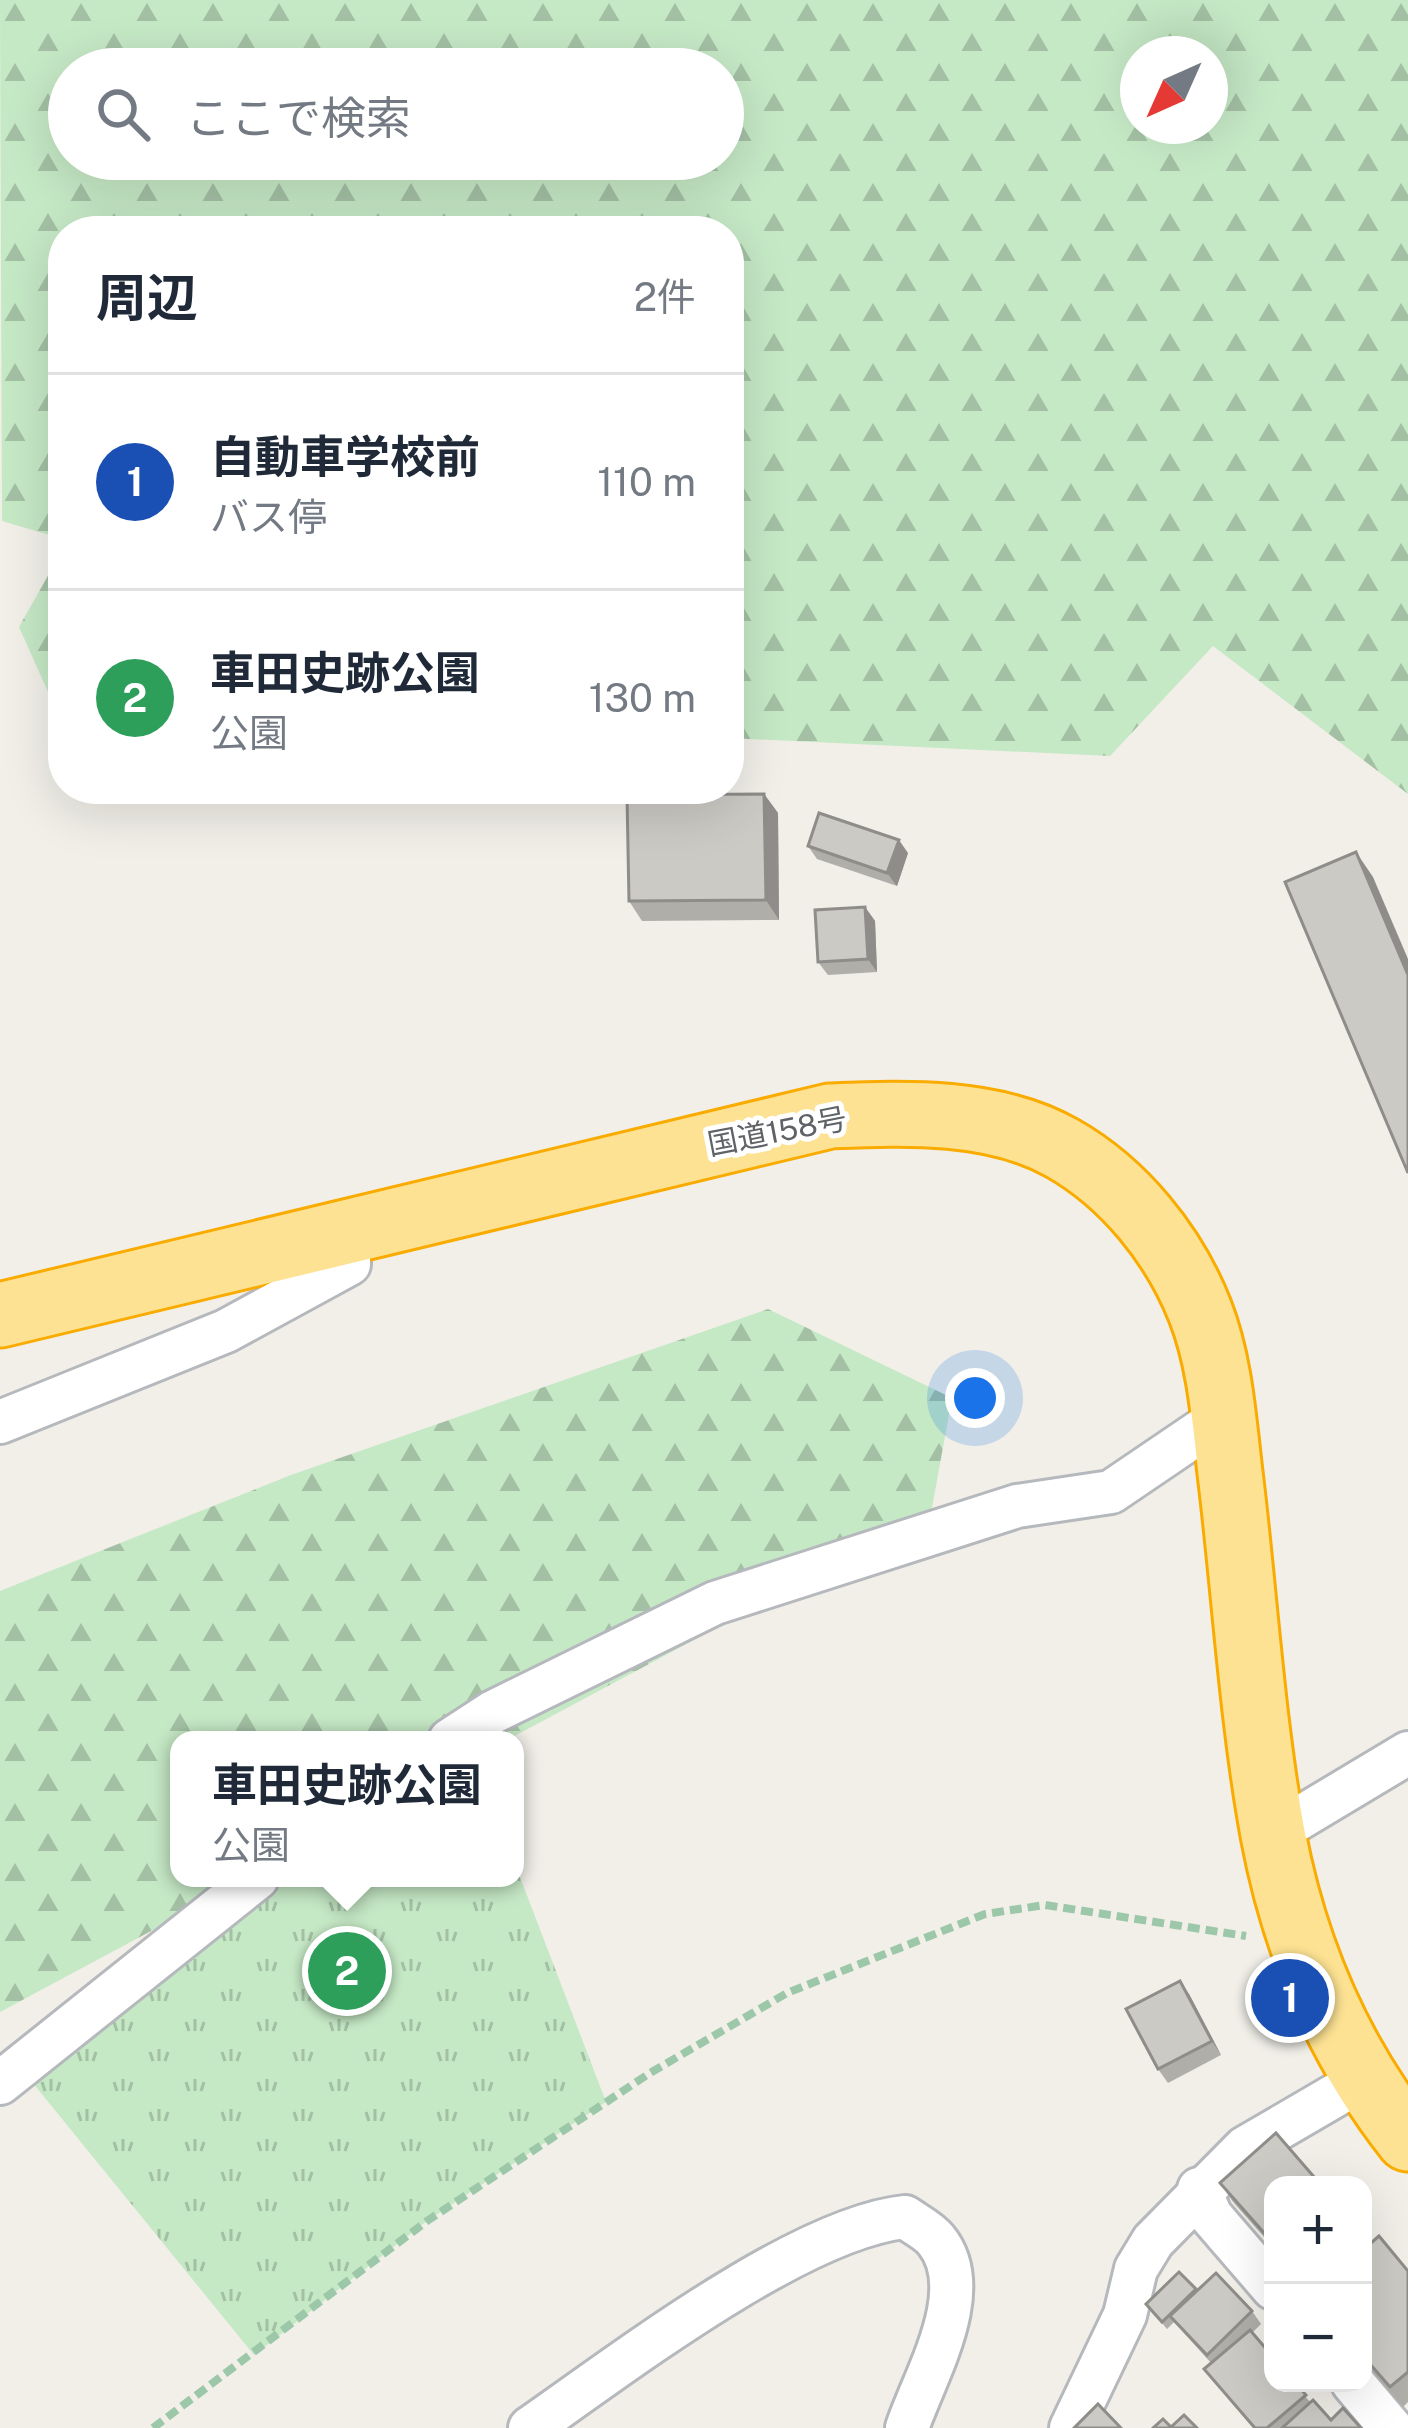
<!DOCTYPE html>
<html lang="ja">
<meta charset="utf-8">
<style>
:root{--surface:#fff;--page:#f6f6f7;--text:#1f2937;--muted:#747a83;--line:#e0e1e3;--accent:#d93025}
body{margin:0;font-family:"Public Sans","Noto Sans JP",sans-serif;background:var(--page);color:var(--text)}
.controls{position:absolute;right:36px;bottom:36px;display:grid;overflow:hidden;border-radius:24px;box-shadow:0 12px 48px #0002}
.controls button{width:108px;height:108px;display:grid;place-items:center;padding:0;border:0;border-bottom:3px solid var(--line);background:var(--surface);color:var(--text);font:60px sans-serif}
.compass{position:absolute;left:1120px;top:36px;width:108px;height:108px;border-radius:50%;background:var(--surface);box-shadow:0 12px 48px #0002;rotate:225deg}
.you{position:absolute;left:975px;top:1398px;width:42px;height:42px;margin:-30px;border:9px solid #fff;border-radius:50%;background:#1a73e8;box-shadow:0 0 0 18px #1a73e833}
.badge{display:grid;place-items:center;width:78px;height:78px;border-radius:50%;background:var(--accent);color:#fff;font-size:39px;font-weight:700}
.pin{position:absolute;translate:-50% -50%;border:6px solid #fff;box-shadow:0 3px 12px #0006}
.popup{position:absolute;left:170px;top:1731px;width:354px;height:156px;box-sizing:border-box;display:grid;place-content:center;border-radius:24px;background:var(--surface);filter:drop-shadow(0 3px 9px #0005);font-size:39px;white-space:nowrap;color:var(--muted)}
.popup b{font-size:45px;color:var(--text)}
.popup::after{content:'';position:absolute;left:50%;top:100%;margin-left:-24px;border:24px solid transparent;border-top-color:var(--surface)}
.list{margin:0;padding:0;list-style:none}
h2{display:flex;justify-content:space-between;align-items:center;height:156px;margin:0;padding:0 48px;font-size:51px}
h2 small{font-size:39px;font-weight:400;color:var(--muted)}
.list li{display:grid;grid-template-columns:78px 1fr auto;gap:36px;align-items:center;box-sizing:border-box;height:216px;padding:0 48px;border-top:3px solid var(--line)}
.list b{display:block;font-size:45px;white-space:nowrap}
.list p{margin:0;font-size:39px;white-space:nowrap;color:var(--muted)}
.list em{font-size:39px;font-style:normal;color:var(--muted)}
.icon{flex:none;width:66px;height:66px;fill:none;stroke:currentColor;stroke-width:2;stroke-linecap:round;stroke-linejoin:round}
.map{position:relative;flex:none;width:1408px;height:2428px;overflow:hidden}
.search{position:absolute;background:var(--surface);box-shadow:0 12px 48px #0002;left:48px;top:48px;width:696px;height:132px;display:flex;align-items:center;gap:30px;box-sizing:border-box;padding:0 42px;border-radius:66px;color:var(--muted);font-size:45px}
.panel{position:absolute;background:var(--surface);box-shadow:0 12px 48px #0002;left:48px;top:216px;width:696px;height:588px;border-radius:48px}
.map>svg:first-child{display:block}
.forest{fill:url(#forest-firs);fill-rule:evenodd}
.park{fill:url(#park-tufts)}
.lines{fill:none;stroke-linecap:round;stroke-linejoin:round}
.minor-casing{stroke:#b5b8bc;stroke-width:48}
.highway-casing{stroke:#f9ab00;stroke-width:69}
.path{stroke:#9cc7a9;stroke-width:8;stroke-dasharray:12 6;stroke-linecap:butt}
.minor{stroke:#fff;stroke-width:42}
.highway{stroke:#fde293;stroke-width:63}
.wall{fill:#afaea9}
.shaded-wall{fill:#8f8d8a}
.building{fill:#cccac5;stroke:#8f8d8a;stroke-width:3}
.labels{text-anchor:middle;dominant-baseline:central;stroke-width:10;stroke-linejoin:round;paint-order:stroke}
.street-label{font-size:30px;fill:#5f6368;stroke:#fff}
</style>
<div class="map">
<svg width="1408" height="2428" viewBox="0 0 1408 2428">
<defs>
<pattern id="forest-firs" width="22" height="20" patternUnits="userSpaceOnUse" patternTransform="scale(3)"><rect width="22" height="20" fill="#c5e8c5"/><path d="M5 1l3.5 6h-7zM16 11l3.5 6h-7z" fill="#a3c0a4"/></pattern>
<pattern id="park-tufts" width="24" height="20" patternUnits="userSpaceOnUse" patternTransform="scale(3)"><rect width="24" height="20" fill="#c5e8c5"/><path d="M3 7l-1-3M5 7V3M7 7l1-3M15 17l-1-3M17 17v-4M19 17l1-3" fill="none" stroke="#a3c0a4"/></pattern>
</defs>
<rect width="100%" height="100%" fill="#f1efe8"/>
<!-- forest -->
<g class="forest">
<path d="M 0,0 L 1408,0 L 1408,794 L 1213,646 L 1110,756 L 729,738 L 729,231 L 63,231 L 63,539 L 2,521 ZM 1138,54 L 1210,54 L 1210,126 L 1138,126 ZM 69,69 L 723,69 L 723,159 L 69,159 Z"/>
<path d="M 63,549 L 63,723 L 62,723 L 19,627 Z"/>
<path d="M 768,1309 L 952,1398 L 931,1513 L 507,1740 L 179,1740 L 179,1878 L 250,1878 L 0,2012 L 0,1591 L 291,1475 Z"/>
</g>
<!-- park -->
<path class="park" d="M 515,1864 L 606,2102 L 427,2221 L 254,2355 L 19,2066 L 257,1878 L 515,1878 Z"/>
<g class="lines">
<defs>
<g id="minor">
<path d="M 0,1422 L 226,1331 L 349,1264 L 349,1231"/>
<path d="M 450,1740 L 493,1712 L 715,1603 L 1017,1506 L 1111,1492 L 1223,1416"/>
<path d="M 1273,1834 L 1408,1753"/>
<path d="M 0,2083 L 257,1878"/>
<path d="M 1199,2189 L 1211,2216 L 1273,2288"/>
<path d="M 1353,2383 L 1391,2428"/>
<path d="M 530,2428 C 622,2364 799,2228 905,2217 C 915,2224 929,2231 936,2240 C 977,2290 925,2375 907,2428"/>
<path d="M 1071,2428 L 1125,2315 L 1136,2269 L 1153,2241 L 1245,2148 L 1365,2078"/>
</g>
<path id="highway" d="M 0,1315 L 830,1116 C 905,1113 993,1109 1062,1148 C 1124,1183 1174,1245 1200,1311 C 1221,1364 1224,1425 1231,1481 C 1245,1598 1252,1719 1273,1834 C 1294,1946 1338,2050 1408,2139"/>
</defs>
<!-- minor casing -->
<use href="#minor" class="minor-casing"/>
<!-- highway casing -->
<use href="#highway" class="highway-casing"/>
<!-- path -->
<path class="path" d="M 153,2428 L 427,2221 L 650,2073 L 787,1993 L 985,1914 L 1045,1905 L 1246,1936"/>
<!-- minor -->
<use href="#minor" class="minor"/>
<!-- highway -->
<use href="#highway" class="highway"/>
</g>
<!-- wall -->
<g class="wall">
<path d="M 764,794 L 778,813 L 779,920 L 642,921 L 629,901 Z"/>
<path d="M 808,846 L 908,853 L 897,886 L 817,859 Z"/>
<path d="M 865,907 L 875,921 L 877,972 L 828,975 L 818,962 Z"/>
<path d="M 1189,1994 L 1221,2055 L 1168,2083 L 1158,2069 Z"/>
<path d="M 1220,2183 L 1273,2185 L 1273,2247 L 1233,2202 Z"/>
<path d="M 1363,2233 L 1371,2243 L 1408,2271 L 1408,2402 L 1403,2407 L 1363,2360 Z"/>
<path d="M 1197,2291 L 1252,2311 L 1261,2324 L 1252,2333 L 1310,2402 L 1331,2420 L 1361,2428 L 1253,2428 L 1204,2369 L 1211,2363 L 1174,2322 L 1167,2329 L 1146,2304 Z"/>
</g>
<!-- shaded-wall -->
<g class="shaded-wall">
<path d="M 764,794 L 778,813 L 779,920 L 766,900 Z"/>
<path d="M 899,840 L 908,853 L 897,886 L 887,873 Z"/>
<path d="M 1356,852 L 1373,877 L 1408,959 L 1408,975 Z"/>
<path d="M 865,907 L 875,921 L 877,972 L 868,959 Z"/>
<path d="M 1180,1981 L 1189,1994 L 1221,2055 L 1212,2041 Z"/>
</g>
<!-- building -->
<g class="building">
<path d="M 764,794 L 766,900 L 629,901 L 627,795 Z"/>
<path d="M 819,813 L 899,840 L 887,873 L 808,846 Z"/>
<path d="M 1356,852 L 1408,975 L 1408,1173 L 1285,882 Z"/>
<path d="M 865,907 L 868,959 L 818,962 L 815,910 Z"/>
<path d="M 1180,1981 L 1212,2041 L 1158,2069 L 1126,2009 Z"/>
<path d="M 1276,2133 L 1321,2185 L 1273,2185 L 1273,2243 L 1220,2183 Z"/>
<path d="M 1379,2236 L 1408,2271 L 1408,2372 L 1390,2387 L 1363,2356 L 1363,2250 Z"/>
<path d="M 1179,2272 L 1196,2289 L 1162,2322 L 1146,2304 Z"/>
<path d="M 1216,2273 L 1252,2311 L 1207,2355 L 1170,2316 Z"/>
<path d="M 1250,2330 L 1273,2357 L 1273,2383 L 1295,2383 L 1306,2395 L 1267,2428 L 1255,2428 L 1204,2369 Z"/>
<path d="M 1313,2400 L 1331,2420 L 1343,2408 L 1361,2428 L 1282,2428 Z"/>
<path d="M 1098,2404 L 1121,2428 L 1074,2428 Z"/>
<path d="M 1184,2415 L 1197,2428 L 1153,2428 L 1163,2419 L 1171,2427 Z"/>
</g>
<g class="labels">
<!-- street labels -->
<g class="street-label">
<text transform="translate(777 1131) rotate(-11)">国道158号</text>
</g>
</g>
</svg>
<div class="controls">
<button>+</button>
<button>−</button>
</div>
<svg class="compass" viewBox="-18 -18 36 36"><path d="M0-13l5 13h-10z" fill="#e53935"/><path d="M0 13l5-13h-10z" fill="#747a83"/></svg>
<div class="you"></div>
<div class="pin badge" style="left:1290px;top:1998px;background:#1a4fb4">1</div>
<div class="pin badge" style="left:347px;top:1971px;background:#2e9e5b">2</div>
<div class="popup"><b>車田史跡公園</b>公園</div>
<div class="search"><svg class="icon" aria-label="search" viewBox="0 0 24 24"><circle cx="10" cy="10" r="6"/><path d="M15 15l6 6"/></svg>ここで検索</div>
<section class="panel">
<h2>周辺<small>2件</small></h2>
<ul class="list">
<li><span class="badge" style="background:#1a4fb4">1</span><div><b>自動車学校前</b><p>バス停</p></div><em>110 m</em></li>
<li><span class="badge" style="background:#2e9e5b">2</span><div><b>車田史跡公園</b><p>公園</p></div><em>130 m</em></li>
</ul>
</section>
</div>
